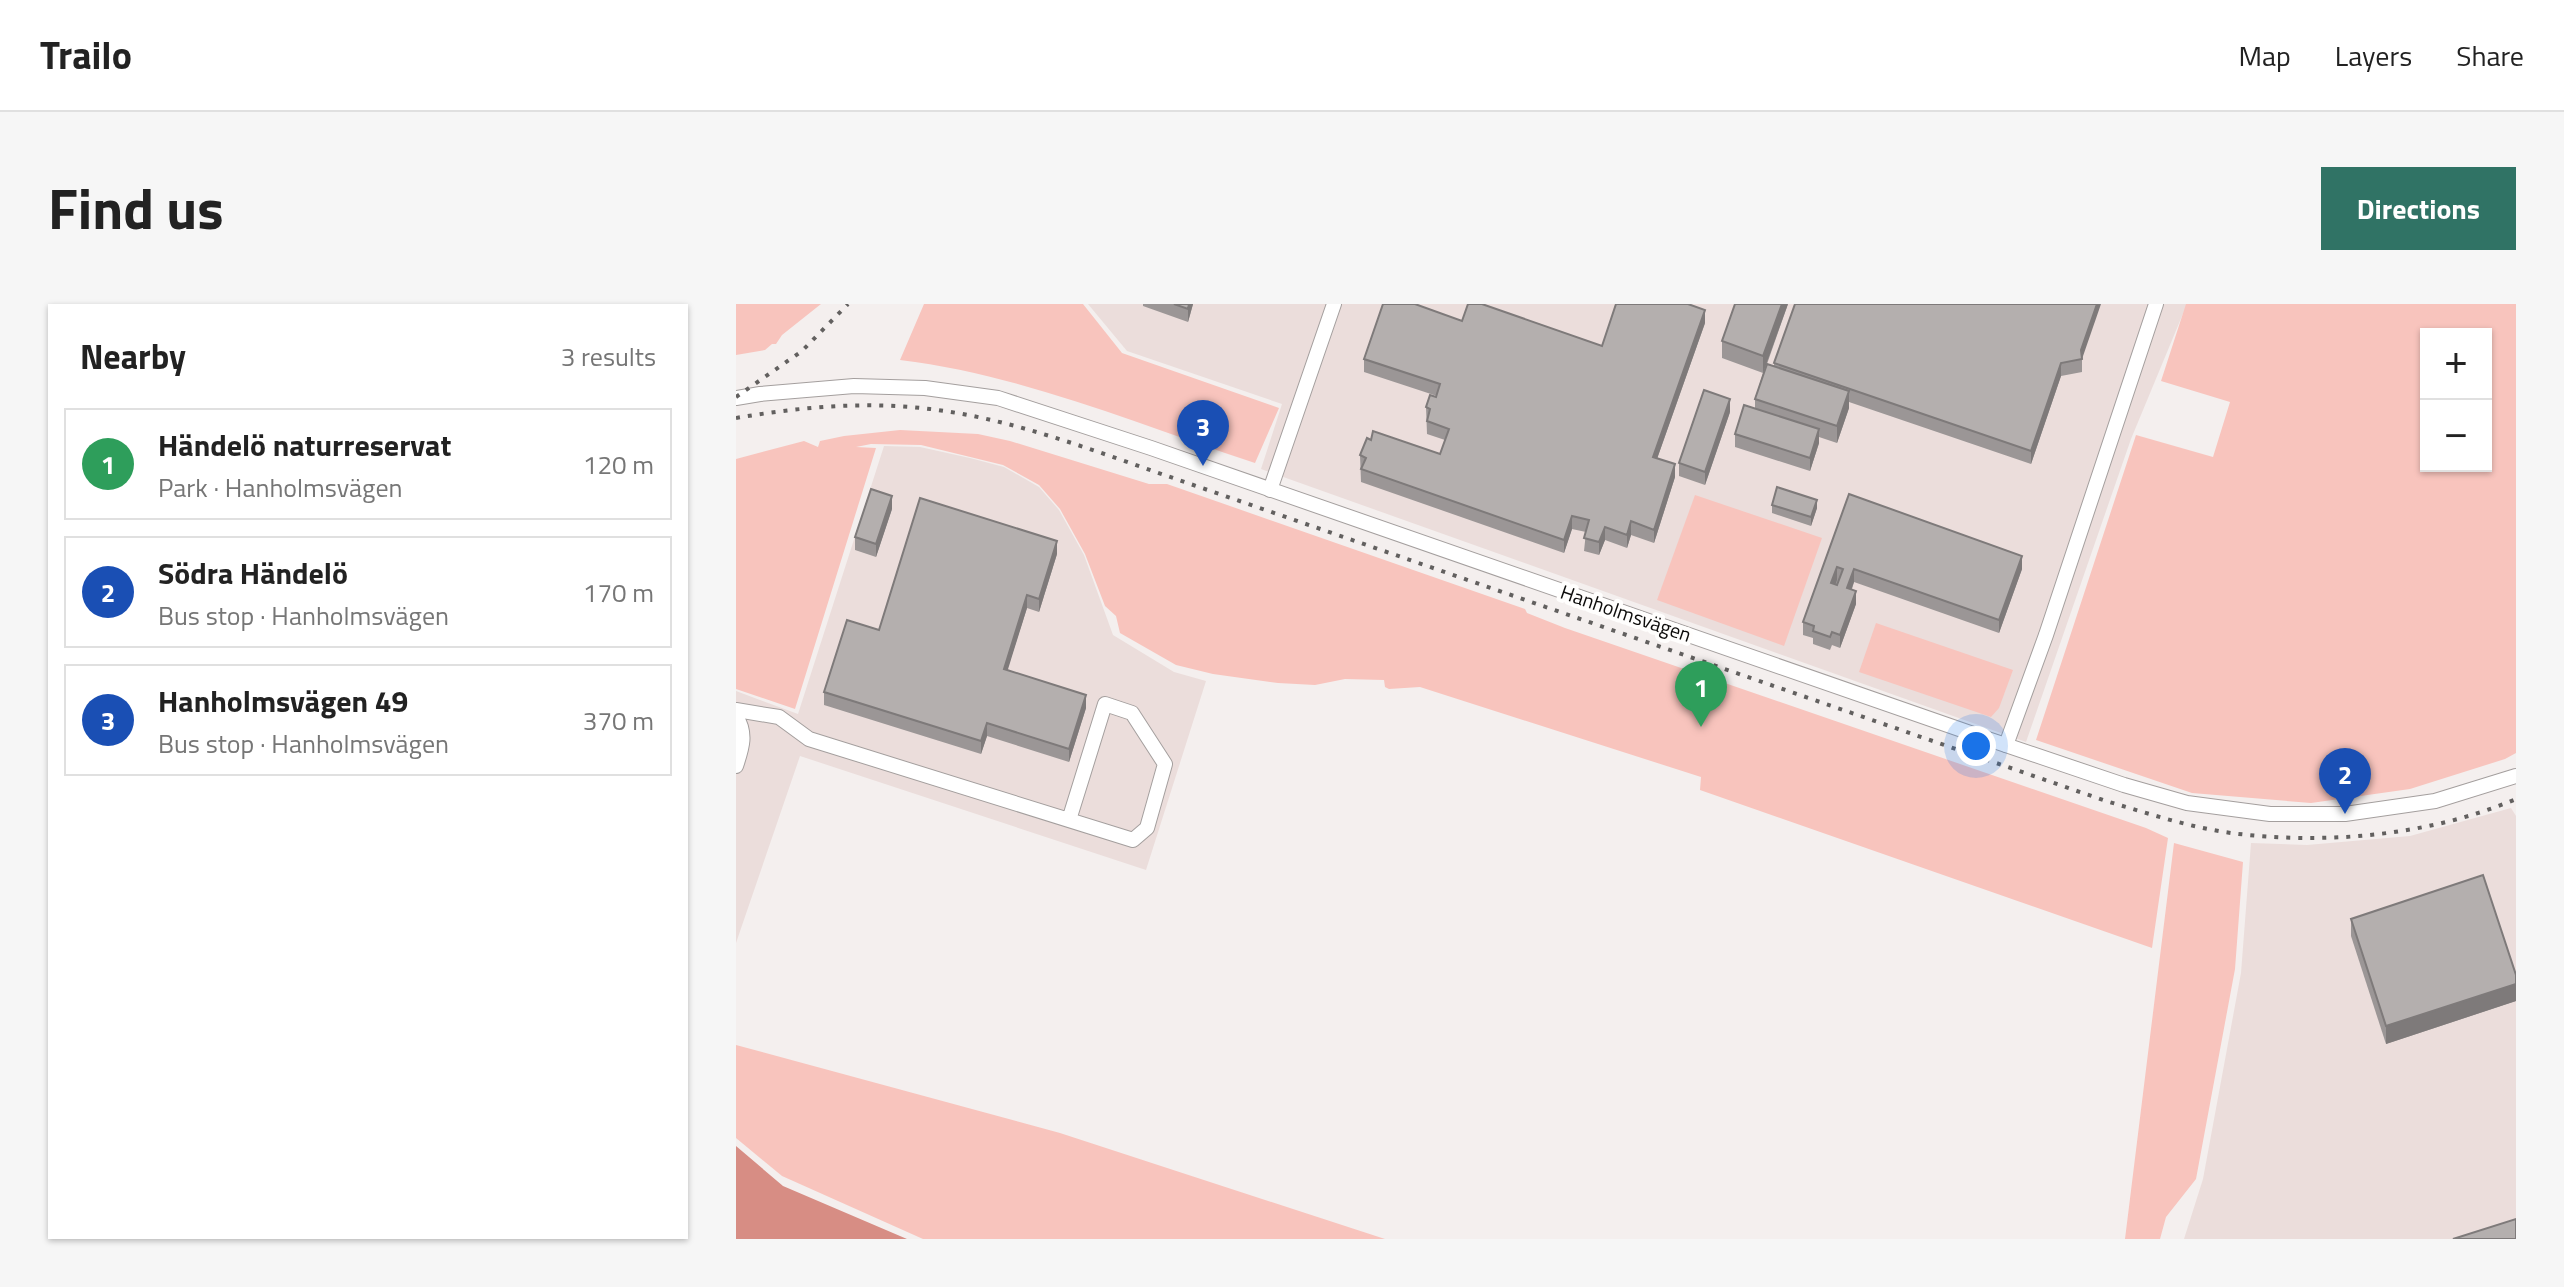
<!DOCTYPE html>
<meta charset="utf-8">
<style>
:root{--surface:#fff;--page:#f6f6f6;--text:#222;--muted:#767676;--line:#e0e0e0;--accent:#307365}
body{margin:0;font-family:"Titillium Web",sans-serif;background:var(--page);color:var(--text)}
.controls{position:absolute;right:24px;top:24px;display:grid;overflow:hidden;border-radius:0px;box-shadow:0 2px 6px #0004}
.controls button{width:72px;height:72px;display:grid;place-items:center;padding:0;border:0;border-bottom:2px solid var(--line);background:var(--surface);color:var(--text);font:40px sans-serif}
.you{position:absolute;left:1240px;top:442px;width:28px;height:28px;margin:-20px;border:6px solid #fff;border-radius:50%;background:#1a73e8;box-shadow:0 0 0 12px #1a73e833}
.badge{display:grid;place-items:center;width:52px;height:52px;border-radius:50%;background:var(--accent);color:#fff;font-size:26px;font-weight:700}
.pin{position:absolute;translate:-50% -66px;filter:drop-shadow(0 2px 4px #0008)}
.pin::after{content:'';position:absolute;top:42px;width:28px;height:24px;background:inherit;clip-path:polygon(0 0,100% 0,50% 100%)}
.list{margin:0;padding:0;list-style:none}
h2{display:flex;justify-content:space-between;align-items:center;height:104px;margin:0;padding:0 32px;font-size:34px}
h2 small{font-size:26px;font-weight:400;color:var(--muted)}
.list li{display:grid;grid-template-columns:52px 1fr auto;gap:24px;align-items:center;box-sizing:border-box;height:112px;margin:0 16px 16px;padding:0 16px;border:2px solid var(--line);border-radius:0px}
.list b{display:block;font-size:30px;white-space:nowrap}
.list p{margin:0;font-size:26px;white-space:nowrap;color:var(--muted)}
.list em{font-size:26px;font-style:normal;color:var(--muted)}
.map{position:relative;flex:none;width:1780px;height:935px;overflow:hidden;border-radius:0px}
header{display:flex;align-items:center;gap:48px;box-sizing:border-box;height:112px;padding:0 40px;background:var(--surface);border-bottom:2px solid var(--line)}
header strong{font-size:38px}
nav{display:flex;gap:44px;margin-inline-start:auto;font-size:28px}
.intro{display:flex;align-items:center;justify-content:space-between;box-sizing:border-box;height:192px;padding:0 48px}
h1{margin:0;font-size:56px}
.button{padding:20px 36px;border-radius:0px;background:var(--accent);color:#fff;font-size:28px;font-weight:700}
main{display:flex;gap:48px;padding:0 48px}
aside{flex:1;background:var(--surface);border-radius:0px;box-shadow:0 2px 6px #0004}
.map>svg:first-child{display:block}
.built{fill:#ebdddb}
.green{fill:#f8c4bd;fill-rule:evenodd}
.water{fill:#d78d84}
.lines{fill:none;stroke-linecap:round;stroke-linejoin:round}
.minor-casing{stroke:#a49f9e;stroke-width:16}
.minor{stroke:#fff;stroke-width:14}
.rail{stroke:#62605f;stroke-width:4;stroke-dasharray:4 8;stroke-linecap:butt}
.wall{fill:#9b9696}
.shaded-wall{fill:#7e7a7a}
.building{fill:#b4afae;stroke:#7e7a7a;stroke-width:2;fill-rule:evenodd}
.labels{text-anchor:middle;dominant-baseline:central;stroke-width:8;stroke-linejoin:round;paint-order:stroke}
.street-label{font-size:20px;fill:#0c0b0a;stroke:#fffefd}
</style>
<header>
<strong>Trailo</strong>
<nav><a>Map</a><a>Layers</a><a>Share</a></nav>
</header>
<div class="intro"><h1>Find us</h1><a class="button">Directions</a></div>
<main>
<aside>
<h2>Nearby<small>3 results</small></h2>
<ul class="list">
<li><span class="badge" style="background:#2e9e5b">1</span><div><b>Händelö naturreservat</b><p>Park · Hanholmsvägen</p></div><em>120 m</em></li>
<li><span class="badge" style="background:#1a4fb4">2</span><div><b>Södra Händelö</b><p>Bus stop · Hanholmsvägen</p></div><em>170 m</em></li>
<li><span class="badge" style="background:#1a4fb4">3</span><div><b>Hanholmsvägen 49</b><p>Bus stop · Hanholmsvägen</p></div><em>370 m</em></li>
</ul>
</aside>
<div class="map">
<svg width="1780" height="935" viewBox="0 0 1780 935">
<rect width="100%" height="100%" fill="#f4efee"/>
<!-- built -->
<g class="built">
<path d="M 352,0 L 1451,0 L 1395,135 L 1290,438 L 525,165 L 546,100 L 391,47 Z"/>
<path d="M 148,142 L 184,143 L 234,154 L 268,163 L 303,183 L 323,206 L 348,251 L 377,331 L 438,368 L 470,377 L 410,566 L 64,452 L 0,639 L 0,387 L 62,410 Z"/>
<path d="M 1775,504 L 1780,512 L 1780,935 L 1448,935 L 1467,875 L 1505,669 L 1515,539 L 1571,541 L 1674,532 Z"/>
</g>
<!-- green -->
<g class="green">
<path d="M 0,0 L 85,0 L 46,31 L 40,40 L 36,40 L 29,46 L 0,51 Z"/>
<path d="M 188,0 L 347,0 L 386,49 L 543,104 L 519,159 C 401,120 287,71 164,56 Z"/>
<path d="M 1450,0 L 1780,0 L 1780,449 L 1769,455 L 1674,485 L 1575,499 L 1456,489 L 1300,436 L 1400,131 L 1477,153 L 1494,98 L 1425,77 ZM 1690,30 L 1750,30 L 1750,162 L 1690,162 Z"/>
<path d="M 164,126 L 242,130 L 274,137 L 413,180 L 431,180 L 789,305 L 791,309 L 829,324 L 1410,524 L 1432,534 L 1416,644 L 964,486 L 965,473 L 684,383 L 653,385 L 649,383 L 648,376 L 609,375 L 579,381 L 542,379 L 477,370 L 440,361 L 384,329 L 380,312 L 369,302 L 349,250 L 324,205 L 303,181 L 267,161 L 185,141 L 135,140 L 120,143 L 140,144 L 59,405 L 0,385 L 0,155 L 68,137 L 82,143 L 84,137 L 108,132 Z"/>
<path d="M 959,191 L 1086,234 L 1048,342 L 921,296 Z"/>
<path d="M 1140,319 L 1277,366 L 1263,404 L 1255,413 L 1123,368 Z"/>
<path d="M 1438,539 L 1507,558 L 1499,665 L 1460,875 L 1430,913 L 1424,935 L 1389,935 Z"/>
<path d="M 0,741 L 324,829 L 649,935 L 187,935 L 46,872 L 0,834 Z"/>
</g>
<!-- water -->
<path class="water" d="M 0,842 L 47,882 L 171,935 L 0,935 Z"/>
<g class="lines">
<defs>
<g id="minor">
<path d="M 0,94 L 24,90 L 118,82 L 189,84 L 262,94 L 415,144 L 1246,433 L 1388,481 L 1451,499 L 1534,510 L 1609,510 L 1699,497 L 1780,472"/>
<path d="M 534,186 L 598,0"/>
<path d="M 0,406 L 43,413 L 73,435 L 397,536 L 411,524 L 429,460 L 396,409 L 369,400 L 333,516"/>
<path d="M 0,412 C 11,430 6,444 0,462"/>
<path d="M 1270,441 L 1310,331 L 1420,0"/>
</g>
</defs>
<!-- minor casing -->
<use href="#minor" class="minor-casing"/>
<!-- minor -->
<use href="#minor" class="minor"/>
<!-- rail -->
<g class="rail">
<path d="M 0,93 L 66,47 L 112,0"/>
<path d="M 0,114 C 64,103 130,97 194,105 C 278,115 361,148 440,175 L 1370,497 C 1411,509 1452,523 1495,529 C 1588,541 1693,532 1780,495"/>
</g>
</g>
<!-- wall -->
<g class="wall">
<path d="M 407,0 L 457,0 L 452,18 L 407,2 Z"/>
<path d="M 1052,0 L 1031,60 L 1038,62 L 1038,59 L 1346,55 L 1346,68 L 1325,72 L 1295,160 L 1113,98 L 1113,104 L 1101,139 L 1083,133 L 1083,139 L 1074,167 L 999,143 L 999,130 L 1019,104 L 1019,95 L 1027,69 L 986,54 L 986,37 Z"/>
<path d="M 726,17 L 866,42 L 969,19 L 921,155 L 939,173 L 918,239 L 895,231 L 891,244 L 869,236 L 863,251 L 848,247 L 850,228 L 836,225 L 828,249 L 625,178 L 624,151 L 635,136 L 704,150 L 709,136 L 691,130 L 690,103 L 701,92 L 628,68 L 628,55 Z"/>
<path d="M 994,108 L 969,181 L 943,172 L 943,159 Z"/>
<path d="M 1113,190 L 1286,265 L 1263,329 L 1118,278 L 1116,285 L 1120,300 L 1104,344 L 1096,341 L 1094,346 L 1077,340 L 1077,334 L 1067,331 L 1067,318 Z"/>
<path d="M 1036,201 L 1081,204 L 1075,222 L 1036,209 Z"/>
<path d="M 156,205 L 140,253 L 119,246 L 119,233 Z"/>
<path d="M 321,250 L 303,308 L 291,304 L 271,366 L 350,404 L 333,458 L 251,432 L 245,450 L 88,401 L 88,388 Z"/>
<path d="M 1615,615 L 1780,671 L 1780,697 L 1650,740 L 1615,632 Z"/>
</g>
<!-- shaded-wall -->
<g class="shaded-wall">
<path d="M 453,0 L 457,0 L 452,18 L 452,5 Z"/>
<path d="M 1046,0 L 1052,0 L 1027,69 L 1027,52 Z"/>
<path d="M 1361,0 L 1365,0 L 1346,55 L 1345,46 Z"/>
<path d="M 969,6 L 969,19 L 917,166 L 917,153 Z"/>
<path d="M 1325,59 L 1325,72 L 1295,160 L 1295,147 Z"/>
<path d="M 1113,87 L 1113,104 L 1101,139 L 1101,122 Z"/>
<path d="M 994,95 L 994,108 L 969,181 L 969,168 Z"/>
<path d="M 1083,125 L 1083,139 L 1074,167 L 1074,154 Z"/>
<path d="M 939,160 L 939,173 L 918,239 L 918,226 Z"/>
<path d="M 156,192 L 156,205 L 140,253 L 140,240 Z"/>
<path d="M 1081,196 L 1081,204 L 1075,222 L 1075,213 Z"/>
<path d="M 836,212 L 836,225 L 828,249 L 828,236 Z"/>
<path d="M 895,217 L 895,231 L 891,244 L 891,231 Z"/>
<path d="M 869,223 L 869,236 L 863,251 L 863,238 Z"/>
<path d="M 321,237 L 321,250 L 303,308 L 303,295 Z"/>
<path d="M 1286,252 L 1286,265 L 1263,329 L 1263,316 Z"/>
<path d="M 1101,263 L 1101,276 L 1095,292 L 1095,279 Z"/>
<path d="M 1118,265 L 1118,278 L 1111,297 L 1111,284 Z"/>
<path d="M 1120,287 L 1120,300 L 1104,344 L 1104,331 Z"/>
<path d="M 291,291 L 291,304 L 268,378 L 268,365 Z"/>
<path d="M 350,391 L 350,404 L 333,458 L 333,445 Z"/>
<path d="M 251,419 L 251,432 L 245,450 L 245,437 Z"/>
<path d="M 1780,680 L 1780,697 L 1650,740 L 1650,722 Z"/>
</g>
<!-- building -->
<g class="building">
<path d="M 438,0 L 453,0 L 452,5 Z"/>
<path d="M 647,0 L 679,0 L 726,17 L 732,0 L 746,0 L 866,42 L 880,0 L 952,0 L 969,6 L 917,153 L 939,160 L 918,226 L 895,217 L 891,231 L 869,223 L 863,238 L 848,234 L 853,216 L 836,212 L 828,236 L 625,165 L 630,154 L 624,151 L 631,134 L 635,136 L 637,127 L 704,150 L 713,125 L 691,117 L 694,105 L 690,103 L 694,91 L 700,93 L 704,80 L 628,55 Z"/>
<path d="M 999,0 L 1046,0 L 1027,52 L 986,37 Z"/>
<path d="M 1059,0 L 1361,0 L 1345,46 L 1346,55 L 1325,59 L 1295,147 L 1038,59 Z"/>
<path d="M 1031,60 L 1113,87 L 1101,122 L 1019,95 Z"/>
<path d="M 968,86 L 994,95 L 969,168 L 943,159 Z"/>
<path d="M 1008,101 L 1083,125 L 1074,154 L 999,130 Z"/>
<path d="M 1041,183 L 1081,196 L 1075,213 L 1036,201 Z"/>
<path d="M 135,185 L 156,192 L 140,240 L 119,233 Z"/>
<path d="M 1113,190 L 1286,252 L 1263,316 L 1118,265 L 1111,284 L 1120,287 L 1104,331 L 1096,328 L 1094,333 L 1077,327 L 1078,322 L 1067,318 ZM 1101,263 L 1107,265 L 1101,281 L 1095,279 Z"/>
<path d="M 184,194 L 321,237 L 303,295 L 291,291 L 268,365 L 350,391 L 333,445 L 251,419 L 245,437 L 88,388 L 111,316 L 143,326 Z"/>
<path d="M 1747,571 L 1780,671 L 1780,680 L 1650,722 L 1615,615 Z"/>
<path d="M 1780,915 L 1780,935 L 1717,935 Z"/>
</g>
<g class="labels">
<!-- street labels -->
<g class="street-label">
<text transform="translate(890 309) rotate(19)">Hanholmsvägen</text>
</g>
</g>
</svg>
<div class="controls">
<button>+</button>
<button>−</button>
</div>
<div class="you"></div>
<div class="pin badge" style="left:965px;top:423px;background:#2e9e5b">1</div>
<div class="pin badge" style="left:1609px;top:510px;background:#1a4fb4">2</div>
<div class="pin badge" style="left:467px;top:162px;background:#1a4fb4">3</div>
</div>
</main>
